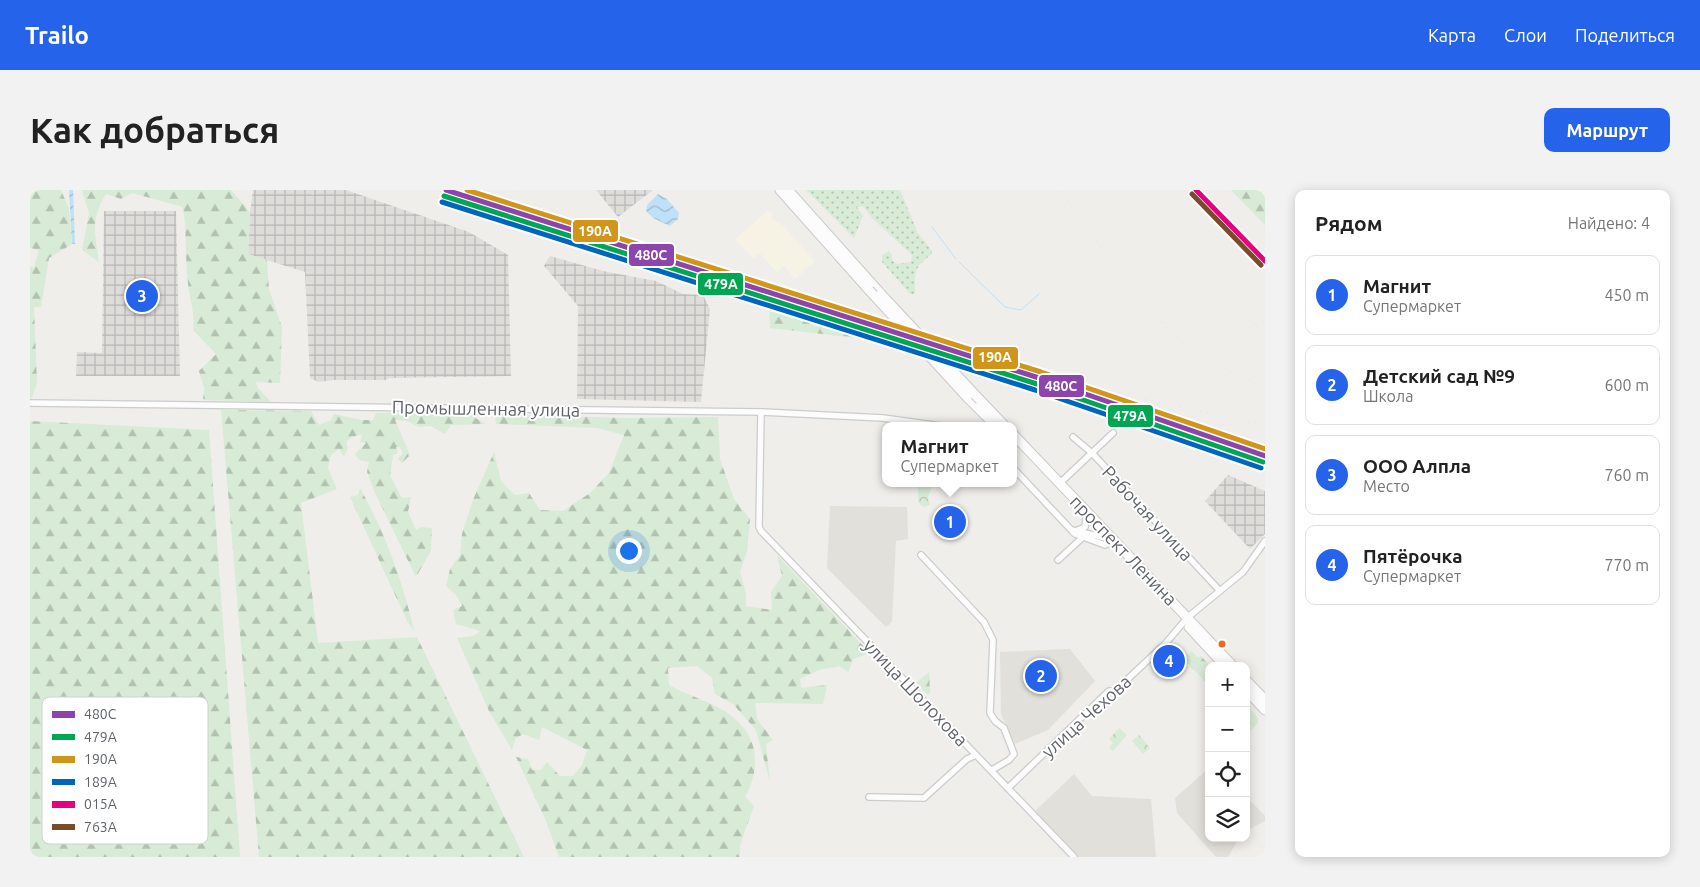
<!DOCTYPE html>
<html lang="ru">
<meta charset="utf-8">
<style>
:root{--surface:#fff;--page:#f2f2f2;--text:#222;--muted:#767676;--line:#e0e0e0;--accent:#2563eb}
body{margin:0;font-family:Ubuntu,sans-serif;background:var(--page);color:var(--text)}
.controls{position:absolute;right:15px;bottom:15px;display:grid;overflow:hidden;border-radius:10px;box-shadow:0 2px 12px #0003}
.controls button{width:45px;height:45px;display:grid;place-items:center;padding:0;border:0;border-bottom:1px solid var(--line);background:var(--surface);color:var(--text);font:25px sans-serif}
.you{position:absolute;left:598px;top:360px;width:18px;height:18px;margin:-12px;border:4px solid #fff;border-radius:50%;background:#1a73e8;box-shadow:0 0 0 8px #1a73e833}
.badge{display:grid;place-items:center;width:32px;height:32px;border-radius:50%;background:var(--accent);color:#fff;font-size:16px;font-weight:700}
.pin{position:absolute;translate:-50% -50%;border:2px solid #fff;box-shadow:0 1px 5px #0006}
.popup{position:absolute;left:852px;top:232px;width:135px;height:65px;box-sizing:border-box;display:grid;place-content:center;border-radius:10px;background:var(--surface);filter:drop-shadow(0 1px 4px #0005);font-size:16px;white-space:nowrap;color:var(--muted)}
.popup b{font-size:19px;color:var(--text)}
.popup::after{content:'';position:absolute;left:50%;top:100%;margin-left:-10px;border:10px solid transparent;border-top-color:var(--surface)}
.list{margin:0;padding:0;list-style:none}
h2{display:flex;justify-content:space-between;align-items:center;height:65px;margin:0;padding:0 20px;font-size:21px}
h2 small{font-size:16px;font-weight:400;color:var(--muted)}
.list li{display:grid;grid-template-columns:32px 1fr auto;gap:15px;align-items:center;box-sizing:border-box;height:80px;margin:0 10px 10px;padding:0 10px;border:1px solid var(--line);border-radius:10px}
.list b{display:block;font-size:19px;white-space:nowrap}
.list p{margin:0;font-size:16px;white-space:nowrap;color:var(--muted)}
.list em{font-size:16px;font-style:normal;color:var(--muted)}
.icon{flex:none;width:28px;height:28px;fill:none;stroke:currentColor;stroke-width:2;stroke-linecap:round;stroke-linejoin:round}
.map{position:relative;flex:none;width:1235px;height:667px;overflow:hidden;border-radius:10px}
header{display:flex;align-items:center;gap:30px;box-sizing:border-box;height:70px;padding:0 25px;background:var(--accent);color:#fff}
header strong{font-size:24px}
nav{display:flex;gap:28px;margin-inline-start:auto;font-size:18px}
.intro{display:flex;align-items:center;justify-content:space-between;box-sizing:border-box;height:120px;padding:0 30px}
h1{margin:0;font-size:35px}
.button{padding:12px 22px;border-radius:10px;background:var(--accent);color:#fff;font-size:18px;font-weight:700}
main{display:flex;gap:30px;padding:0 30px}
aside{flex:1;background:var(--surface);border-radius:10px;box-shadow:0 2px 12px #0003}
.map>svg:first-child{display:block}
.commercial{fill:#f7f3e4}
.industrial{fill:url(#industrial-grid)}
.education{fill:#e2e0da}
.grass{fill:url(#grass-dots)}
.forest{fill:url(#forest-firs)}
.park{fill:url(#park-crowns)}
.water{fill:url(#water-waves)}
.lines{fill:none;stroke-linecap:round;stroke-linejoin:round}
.stream{stroke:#bfe0f9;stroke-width:1}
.street-casing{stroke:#cbcccc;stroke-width:8}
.secondary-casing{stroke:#cacacb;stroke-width:11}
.street{stroke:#fdfcfc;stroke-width:5.5}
.secondary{stroke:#fdfcfc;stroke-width:9}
.rail{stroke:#e4e4e4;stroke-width:1;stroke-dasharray:1 6;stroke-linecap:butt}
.secondary-bridge-casing{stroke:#cacacb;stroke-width:11;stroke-linecap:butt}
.secondary-bridge{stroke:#fdfcfc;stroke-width:9}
.rail-1-casing{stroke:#fff;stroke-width:9}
.rail-2-casing{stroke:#fff;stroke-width:9}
.rail-3-casing{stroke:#fff;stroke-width:9}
.rail-4-casing{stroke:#fff;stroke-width:9}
.rail-5-casing{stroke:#fff;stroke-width:9}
.rail-6-casing{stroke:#fff;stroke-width:9}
.rail-1{stroke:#8e44ad;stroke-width:5}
.rail-2{stroke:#00a651;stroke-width:5}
.rail-3{stroke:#d1951a;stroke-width:5}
.rail-4{stroke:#0065bd;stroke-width:5}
.rail-5{stroke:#e5007d;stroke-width:5}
.rail-6{stroke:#7a4b2a;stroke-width:5}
.bus-dot{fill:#f26522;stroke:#fff;stroke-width:2}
.labels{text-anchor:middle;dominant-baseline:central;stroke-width:4;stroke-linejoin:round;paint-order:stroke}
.street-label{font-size:18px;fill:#5f6368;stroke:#fff}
.key{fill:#fff;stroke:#cfd0d2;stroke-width:1}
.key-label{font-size:14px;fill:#5f6368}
.line-badge{stroke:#fff;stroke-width:2}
.badge-label{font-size:14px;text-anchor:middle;font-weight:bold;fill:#fff}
</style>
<header>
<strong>Trailo</strong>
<nav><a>Карта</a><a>Слои</a><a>Поделиться</a></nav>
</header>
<div class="intro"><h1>Как добраться</h1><a class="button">Маршрут</a></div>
<main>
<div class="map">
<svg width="1235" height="667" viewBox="0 0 1235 667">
<defs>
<pattern id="industrial-grid" width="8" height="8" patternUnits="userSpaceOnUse" patternTransform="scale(1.25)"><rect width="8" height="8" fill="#dfddda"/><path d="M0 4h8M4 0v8" fill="none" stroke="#b8b7b5"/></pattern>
<pattern id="grass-dots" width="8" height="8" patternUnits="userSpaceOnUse" patternTransform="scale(1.25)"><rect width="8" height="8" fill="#d8ebd6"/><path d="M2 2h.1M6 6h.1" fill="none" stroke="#b2c2b1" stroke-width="1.8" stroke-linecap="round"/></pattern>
<pattern id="forest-firs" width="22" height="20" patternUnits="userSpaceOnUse" patternTransform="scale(1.25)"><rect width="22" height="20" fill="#d8ebd6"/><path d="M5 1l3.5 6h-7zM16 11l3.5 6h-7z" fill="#b2c2b1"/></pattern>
<pattern id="park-crowns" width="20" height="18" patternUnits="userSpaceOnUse" patternTransform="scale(1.25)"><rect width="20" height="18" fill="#d8ebd6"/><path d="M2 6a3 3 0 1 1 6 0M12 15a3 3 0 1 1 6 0" fill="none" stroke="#b2c2b1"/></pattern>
<pattern id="water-waves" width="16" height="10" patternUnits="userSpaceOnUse" patternTransform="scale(1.25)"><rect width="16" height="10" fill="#bfe0f9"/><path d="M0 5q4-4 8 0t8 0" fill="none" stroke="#9eb9cd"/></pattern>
</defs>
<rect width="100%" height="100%" fill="#efeeea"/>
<!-- commercial -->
<path class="commercial" d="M 738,21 L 742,23 L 742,28 L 753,36 L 785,71 L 765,89 L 754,76 L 747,82 L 730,63 L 723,68 L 705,49 Z"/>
<!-- industrial -->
<g class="industrial">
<path d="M 223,0 L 316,0 L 439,42 L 478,65 L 481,186 L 359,188 L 356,190 L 304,190 L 288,192 L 280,188 L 275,82 L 218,64 L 220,22 Z"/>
<path d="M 566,0 L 623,0 L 588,27 Z"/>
<path d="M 74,21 L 146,21 L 150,186 L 46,186 L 47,162 L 72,163 Z"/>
<path d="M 520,66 L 573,81 L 626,91 L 653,104 L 673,105 L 680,119 L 671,212 L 547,209 L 548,116 L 514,76 Z"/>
<path d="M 1198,285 L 1235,301 L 1235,344 L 1220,359 L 1175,311 Z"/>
</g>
<!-- education -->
<g class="education">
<path d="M 800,316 L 877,317 L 878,349 L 866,351 L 862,432 L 856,437 L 797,378 Z"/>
<path d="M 1040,459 L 1065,491 L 1018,540 L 985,554 L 971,524 L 970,462 Z"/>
<path d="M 1179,578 L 1179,648 L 1209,648 L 1198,667 L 1186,667 L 1147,623 L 1145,608 Z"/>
<path d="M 1044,584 L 1062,606 L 1121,609 L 1126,667 L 1048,667 L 1005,621 Z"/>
<path d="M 1216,606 L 1235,626 L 1235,631 L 1216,641 Z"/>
</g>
<!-- grass -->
<path class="grass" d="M 776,0 L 870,0 L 888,43 L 902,61 L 902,64 C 883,78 885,81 885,104 L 880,104 L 852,72 L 852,65 L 859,61 L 862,65 L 862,70 L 866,74 L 881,72 L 882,65 L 842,28 L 833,16 L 827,17 L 833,26 L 824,48 Z"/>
<!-- forest -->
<g class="forest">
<path d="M 0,0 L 31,0 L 39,19 L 42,54 L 19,68 L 11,117 L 4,117 L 7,193 L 2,208 L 0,208 L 0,77 L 4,77 L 9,60 L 0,58 Z"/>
<path d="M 52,0 L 201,0 L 220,22 L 218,64 L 237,70 L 239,99 L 252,137 L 250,193 L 225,192 L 229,199 L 241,212 L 173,210 L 174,198 L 169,181 L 186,164 L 163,140 C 165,121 160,112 158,94 C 155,68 157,44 153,17 L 102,3 L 91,9 L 76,4 C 60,29 65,45 69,72 L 52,60 L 59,23 Z"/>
<path d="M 1201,0 L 1233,0 L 1235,2 L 1235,35 Z"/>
<path d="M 739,110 L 863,149 L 862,152 L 740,138 Z"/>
<path d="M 191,220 L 281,221 L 289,235 L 301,230 L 304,224 L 331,230 L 343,230 L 346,223 L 437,223 L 456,234 L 421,235 L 415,244 L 401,236 L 389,237 L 377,231 L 365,230 L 380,265 L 372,273 L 368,269 L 373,263 L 370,257 L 366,257 L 368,263 L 363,265 L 360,286 L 372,308 L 381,307 L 378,322 L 386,340 L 391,337 L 402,338 L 401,361 L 386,387 L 345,303 L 337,282 L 339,272 L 329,270 L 325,264 L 336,253 L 330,252 L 332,244 L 322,247 L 316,252 L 318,258 L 314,267 L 309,259 L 301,265 L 298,278 L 307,299 L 271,313 L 288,453 L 387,447 L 494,667 L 229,667 Z"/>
<path d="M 465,224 L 597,228 L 688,227 L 690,269 L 704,309 L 720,329 L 717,361 L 710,382 L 716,404 L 716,416 L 742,420 L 741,402 L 752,386 L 747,365 L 840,463 L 823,469 L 819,482 L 809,476 L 789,480 L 770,489 L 771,498 L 797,495 L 793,514 L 725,513 L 727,529 L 743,550 L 736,554 L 740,592 L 726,540 L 703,514 L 685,504 L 682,488 L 667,476 L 638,478 L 639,495 C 658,506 689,514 704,528 C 730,550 730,580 715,607 L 724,616 L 710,655 L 710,667 L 529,667 L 516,631 L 486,567 L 498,569 L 502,580 L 511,580 L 517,572 L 530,586 L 543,586 L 552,575 L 557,560 L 512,537 L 509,550 L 493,544 L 485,549 L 482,560 L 459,521 L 427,448 L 443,446 L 450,441 L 426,434 L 423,420 L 432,416 L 426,405 L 416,396 L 420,379 L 430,365 L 432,344 L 443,310 L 464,262 L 471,291 L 485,305 L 499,303 L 510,320 L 533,321 L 560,303 L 579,283 L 594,245 L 567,238 L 466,234 Z"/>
<path d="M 0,231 L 179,240 L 210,667 L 0,667 Z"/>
<path d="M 330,298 C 355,342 372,390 384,440 L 378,433 L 320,307 L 328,305 Z"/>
<path d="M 1161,460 L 1167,467 L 1171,466 L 1180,476 L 1179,495 L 1150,466 L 1154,462 L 1159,465 Z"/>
<path d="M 899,482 L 900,502 L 898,505 L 886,493 Z"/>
<path d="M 1216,514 L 1228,528 L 1228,533 L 1221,540 L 1216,536 Z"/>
</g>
<!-- park -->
<g class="park">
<path d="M 888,293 L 903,293 L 898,307 L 900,315 L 893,317 L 888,312 Z"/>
<path d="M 1089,538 L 1097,545 L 1083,561 L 1079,558 L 1083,553 L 1079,549 Z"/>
<path d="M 1109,545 L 1120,558 L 1113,564 L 1102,551 Z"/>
</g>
<!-- water -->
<g class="water">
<path d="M 39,0 L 43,0 L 45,54 L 42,54 Z"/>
<path d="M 628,4 L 637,9 L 649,23 L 648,29 L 640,36 L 623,28 L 616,21 L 617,15 Z"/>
</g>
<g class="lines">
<!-- stream -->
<g class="stream">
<path d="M 902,37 L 926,69"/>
<path d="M 929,72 L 975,117 L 991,120 L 1009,104"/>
</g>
<defs>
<g id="street">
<path d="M 0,213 L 731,222 L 853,228 L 911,236"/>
<path d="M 731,222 L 729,337 L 731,341 L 1044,667"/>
<path d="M 1043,247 L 1062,263 L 1190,401"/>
<path d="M 984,279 L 1045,344 L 1075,355 L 1085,350"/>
<path d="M 1030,293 L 1083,243"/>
<path d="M 1042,340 L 1084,350"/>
<path d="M 1048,340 L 1055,337 L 1056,328"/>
<path d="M 891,365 L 954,432 L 963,450 L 960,523 L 965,531 L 974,538 L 984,564 L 979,570 L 962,580"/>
<path d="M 1028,370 L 1052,348"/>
<path d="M 978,598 L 1079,501 L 1085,501 L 1135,454 L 1158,427 L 1213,382 L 1235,351"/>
<path d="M 839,607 L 894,608 L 937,569 L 946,565"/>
</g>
<g id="secondary">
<path d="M 750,0 L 839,100"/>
<path d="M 758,0 L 851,104"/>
<path d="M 937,207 L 966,236"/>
<path d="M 950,210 L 975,236"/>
<path d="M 984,245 L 1203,476"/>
<path d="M 1159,437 L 1195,476"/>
<path d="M 1216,490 L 1235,510"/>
<path d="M 1216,500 L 1235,520"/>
</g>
</defs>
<!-- street casing -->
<use href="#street" class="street-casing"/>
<!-- secondary casing -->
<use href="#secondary" class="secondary-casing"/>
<!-- street -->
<use href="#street" class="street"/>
<!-- secondary -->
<use href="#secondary" class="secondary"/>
<!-- rail -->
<g class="rail">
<path d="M 269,0 L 284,5"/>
<path d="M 433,0 L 992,178 L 1039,192 L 1235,236"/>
<path d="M 487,0 L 507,15 L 525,24"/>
<path d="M 1029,0 L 1102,98 L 1145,146 L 1176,169 L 1235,199"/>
<path d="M 1178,93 L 1210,123 L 1235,141"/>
<path d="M 1202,103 L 1235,133"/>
</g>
<defs>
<g id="secondary-bridge">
<path d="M 839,100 L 937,207"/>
<path d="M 851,104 L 950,210"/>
</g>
</defs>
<!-- secondary-bridge casing -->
<use href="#secondary-bridge" class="secondary-bridge-casing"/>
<!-- secondary-bridge -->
<use href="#secondary-bridge" class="secondary-bridge"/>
<defs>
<path id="rail-1" d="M 416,0 L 1009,188 L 1235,266"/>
<path id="rail-2" d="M 414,6 L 1007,194 L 1233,272"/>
<path id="rail-3" d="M 437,0 L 1011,182 L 1235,259"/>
<path id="rail-4" d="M 412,12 L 1005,200 L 1231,278"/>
<path id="rail-5" d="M 1166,0 L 1235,71"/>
<path id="rail-6" d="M 1162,4 L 1231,75"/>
</defs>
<!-- rail-1 casing -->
<use href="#rail-1" class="rail-1-casing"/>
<!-- rail-2 casing -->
<use href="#rail-2" class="rail-2-casing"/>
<!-- rail-3 casing -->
<use href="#rail-3" class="rail-3-casing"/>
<!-- rail-4 casing -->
<use href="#rail-4" class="rail-4-casing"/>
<!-- rail-5 casing -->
<use href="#rail-5" class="rail-5-casing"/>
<!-- rail-6 casing -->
<use href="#rail-6" class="rail-6-casing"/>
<!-- rail-1 -->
<use href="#rail-1" class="rail-1"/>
<!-- rail-2 -->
<use href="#rail-2" class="rail-2"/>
<!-- rail-3 -->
<use href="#rail-3" class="rail-3"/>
<!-- rail-4 -->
<use href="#rail-4" class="rail-4"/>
<!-- rail-5 -->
<use href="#rail-5" class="rail-5"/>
<!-- rail-6 -->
<use href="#rail-6" class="rail-6"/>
</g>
<!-- markers -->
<circle class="bus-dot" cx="1192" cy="454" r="4.5"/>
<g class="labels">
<!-- street labels -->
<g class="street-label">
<text transform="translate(456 218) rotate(1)">Промышленная улица</text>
<text transform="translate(1118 323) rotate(47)">Рабочая улица</text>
<text transform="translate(1094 360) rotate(46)">проспект Ленина</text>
<text transform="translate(886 502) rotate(46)">улица Шолохова</text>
<text transform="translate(1056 526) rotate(-42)">улица Чехова</text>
</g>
</g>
<!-- legend -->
<rect x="12" y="507" width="166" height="147" rx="8" class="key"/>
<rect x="22" y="521" width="23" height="7" fill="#8e44ad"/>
<rect x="22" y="544" width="23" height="6" fill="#00a651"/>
<rect x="22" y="566" width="23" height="7" fill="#d1951a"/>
<rect x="22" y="589" width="23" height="6" fill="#0065bd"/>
<rect x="22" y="611" width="23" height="7" fill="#e5007d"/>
<rect x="22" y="634" width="23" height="6" fill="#7a4b2a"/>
<g class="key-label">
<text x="54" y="529">480С</text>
<text x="54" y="552">479А</text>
<text x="54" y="574">190А</text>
<text x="54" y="597">189А</text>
<text x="54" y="619">015А</text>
<text x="54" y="642">763А</text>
</g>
<g class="line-badge">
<rect x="542" y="29" width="47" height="24" rx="5" fill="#d1951a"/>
<rect x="598" y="53" width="47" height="24" rx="5" fill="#8e44ad"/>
<rect x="667" y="82" width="47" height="24" rx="5" fill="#00a651"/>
<rect x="942" y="156" width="47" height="24" rx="5" fill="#d1951a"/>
<rect x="1008" y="184" width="47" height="24" rx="5" fill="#8e44ad"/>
<rect x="1077" y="214" width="47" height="24" rx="5" fill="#00a651"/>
</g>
<g class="badge-label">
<text x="565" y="46">190А</text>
<text x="621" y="70">480С</text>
<text x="691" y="99">479А</text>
<text x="965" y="172">190А</text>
<text x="1031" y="201">480С</text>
<text x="1100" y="231">479А</text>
</g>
</svg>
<div class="controls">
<button>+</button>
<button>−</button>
<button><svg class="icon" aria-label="locate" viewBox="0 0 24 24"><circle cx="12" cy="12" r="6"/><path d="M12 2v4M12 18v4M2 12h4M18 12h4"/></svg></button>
<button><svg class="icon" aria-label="layers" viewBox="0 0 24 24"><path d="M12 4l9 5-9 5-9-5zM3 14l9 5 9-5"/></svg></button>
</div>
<div class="you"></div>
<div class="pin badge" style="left:920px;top:332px">1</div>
<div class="popup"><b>Магнит</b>Супермаркет</div>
<div class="pin badge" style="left:1011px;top:486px">2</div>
<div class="pin badge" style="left:112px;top:106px">3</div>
<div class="pin badge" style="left:1139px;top:471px">4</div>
</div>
<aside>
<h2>Рядом<small>Найдено: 4</small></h2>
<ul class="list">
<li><span class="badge">1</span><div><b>Магнит</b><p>Супермаркет</p></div><em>450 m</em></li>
<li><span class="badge">2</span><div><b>Детский сад №9</b><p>Школа</p></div><em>600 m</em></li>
<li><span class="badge">3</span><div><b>ООО Алпла</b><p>Место</p></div><em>760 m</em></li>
<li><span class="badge">4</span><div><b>Пятёрочка</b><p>Супермаркет</p></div><em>770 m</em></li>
</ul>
</aside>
</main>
